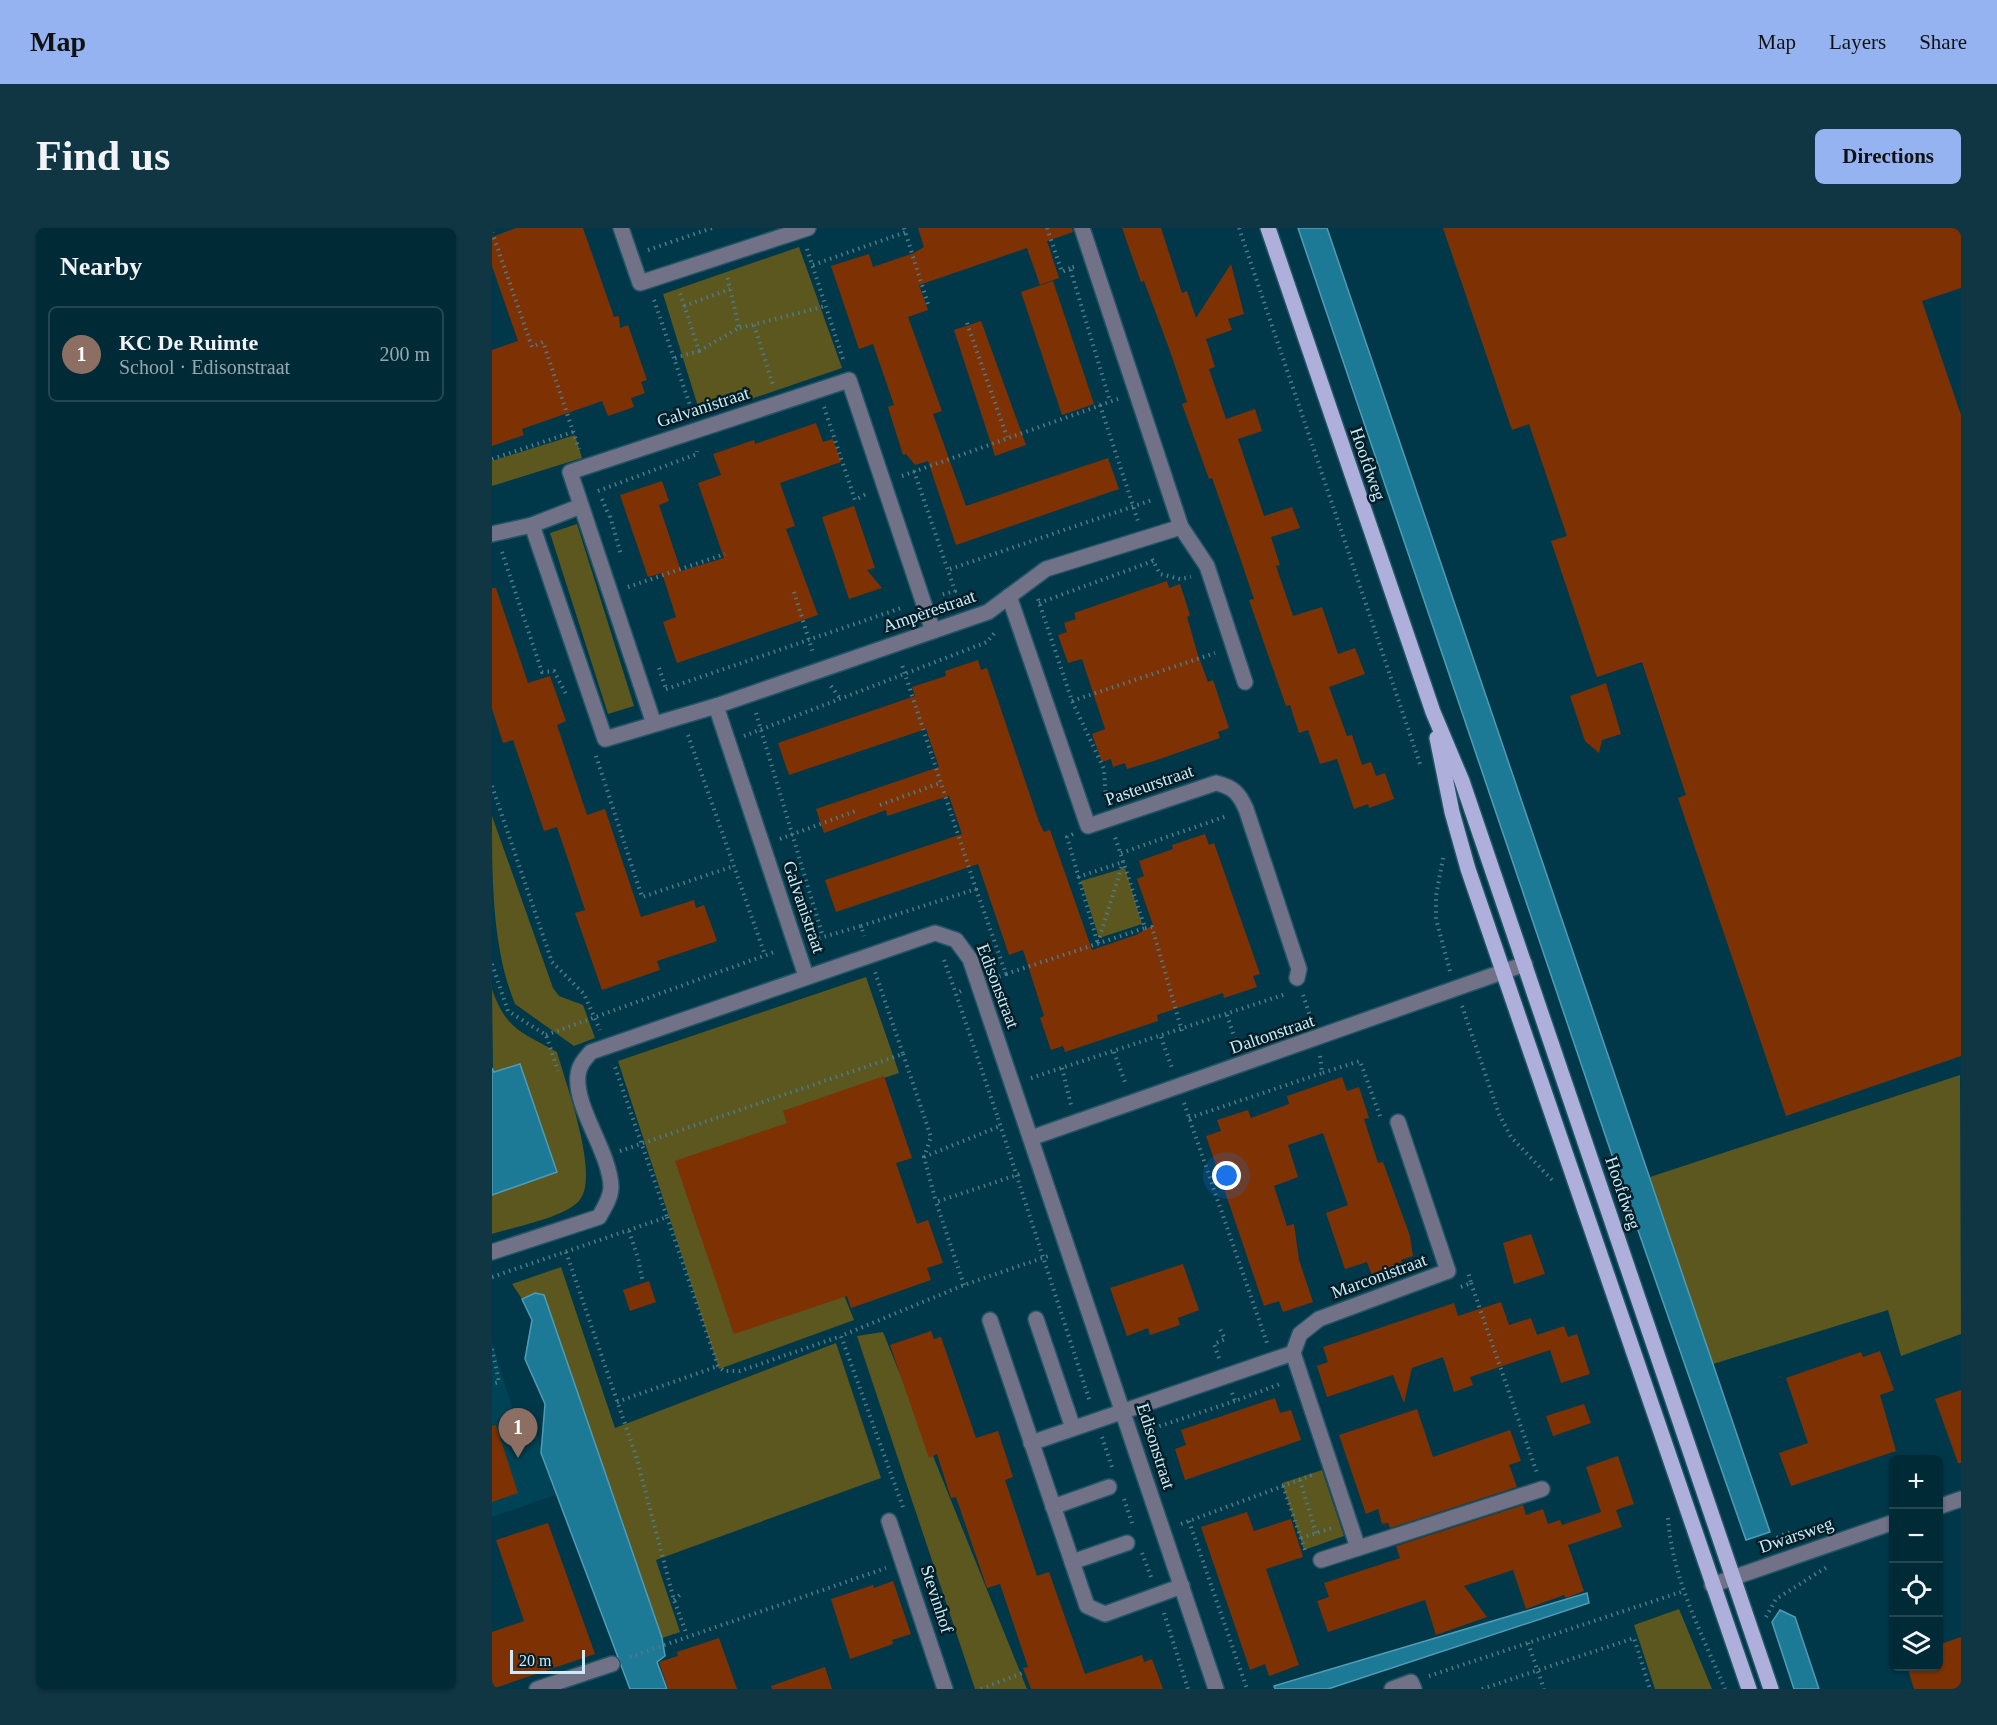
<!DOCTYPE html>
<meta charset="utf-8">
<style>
:root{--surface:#012a37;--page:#0f3642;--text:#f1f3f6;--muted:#96a7ad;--line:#234652;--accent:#95b2f1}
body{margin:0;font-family:"Times New Roman",serif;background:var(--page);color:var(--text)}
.controls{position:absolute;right:18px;bottom:18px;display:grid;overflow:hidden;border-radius:9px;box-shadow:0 2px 4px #0004}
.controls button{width:54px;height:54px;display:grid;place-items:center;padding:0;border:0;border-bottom:2px solid var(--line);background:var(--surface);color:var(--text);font:30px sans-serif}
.scale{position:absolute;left:18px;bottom:15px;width:75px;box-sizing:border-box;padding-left:6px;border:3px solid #cbebf8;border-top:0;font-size:16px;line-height:21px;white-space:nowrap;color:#cbebf8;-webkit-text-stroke:4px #031e27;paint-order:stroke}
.you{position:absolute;left:735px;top:948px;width:21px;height:21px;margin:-15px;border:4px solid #fff;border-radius:50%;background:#1a73e8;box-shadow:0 0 0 9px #1a73e833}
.badge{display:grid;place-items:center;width:39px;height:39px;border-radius:50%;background:var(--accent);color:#fff;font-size:20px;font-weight:700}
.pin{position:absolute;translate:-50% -50px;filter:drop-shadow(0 2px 3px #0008)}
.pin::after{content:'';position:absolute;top:32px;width:21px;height:18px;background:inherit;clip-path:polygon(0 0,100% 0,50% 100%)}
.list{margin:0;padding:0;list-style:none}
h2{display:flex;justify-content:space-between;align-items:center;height:78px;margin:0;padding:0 24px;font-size:26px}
h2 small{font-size:20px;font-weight:400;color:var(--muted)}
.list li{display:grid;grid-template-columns:39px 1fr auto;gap:18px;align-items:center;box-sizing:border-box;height:96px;margin:0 12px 12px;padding:0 12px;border:2px solid var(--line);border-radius:9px}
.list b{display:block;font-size:22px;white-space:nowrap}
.list p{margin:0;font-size:20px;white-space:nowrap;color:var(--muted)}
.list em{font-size:20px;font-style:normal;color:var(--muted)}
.icon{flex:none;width:33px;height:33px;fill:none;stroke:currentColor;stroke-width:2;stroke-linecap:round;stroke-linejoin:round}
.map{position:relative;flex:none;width:1469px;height:1461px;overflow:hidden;border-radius:9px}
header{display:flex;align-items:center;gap:36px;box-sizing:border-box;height:84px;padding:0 30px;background:var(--accent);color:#111}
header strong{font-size:28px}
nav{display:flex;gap:33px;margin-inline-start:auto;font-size:21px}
.intro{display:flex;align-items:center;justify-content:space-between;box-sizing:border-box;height:144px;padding:0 36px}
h1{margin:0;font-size:42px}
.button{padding:15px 27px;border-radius:9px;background:var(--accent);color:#111;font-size:21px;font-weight:700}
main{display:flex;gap:36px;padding:0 36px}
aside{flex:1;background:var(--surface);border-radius:9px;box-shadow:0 2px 4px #0004}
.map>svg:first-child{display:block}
.built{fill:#004356}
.green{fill:#5b571e}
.water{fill:#1c7a97;stroke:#509cb4;stroke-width:1.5}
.building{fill:#7e3204}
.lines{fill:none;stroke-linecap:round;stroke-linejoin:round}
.minor-casing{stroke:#215565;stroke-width:18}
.major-casing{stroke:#215565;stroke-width:18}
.path{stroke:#4d7b8a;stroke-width:4;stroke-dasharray:1.5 4.5;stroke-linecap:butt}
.minor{stroke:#717187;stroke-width:15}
.major{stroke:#afafdb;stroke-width:15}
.labels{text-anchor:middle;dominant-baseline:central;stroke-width:5;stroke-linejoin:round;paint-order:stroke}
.street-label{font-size:18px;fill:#cbebf8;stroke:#031e27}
</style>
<header>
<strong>Map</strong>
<nav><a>Map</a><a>Layers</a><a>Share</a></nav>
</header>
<div class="intro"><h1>Find us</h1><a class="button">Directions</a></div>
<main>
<aside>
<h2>Nearby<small></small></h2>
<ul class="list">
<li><span class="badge" style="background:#8d6e63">1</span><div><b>KC De Ruimte</b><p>School · Edisonstraat</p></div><em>200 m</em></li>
</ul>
</aside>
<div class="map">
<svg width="1469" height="1461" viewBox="0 0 1469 1461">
<rect width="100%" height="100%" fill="#013849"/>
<!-- built -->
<path class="built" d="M 0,1114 L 24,1192 L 40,1188 L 63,1267 L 0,1289 Z"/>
<!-- green -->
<g class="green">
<path d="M 307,19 L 350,140 L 209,188 L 171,66 Z"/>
<path d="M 83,207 L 90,230 L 0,258 L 0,233 Z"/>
<path d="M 85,296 L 142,478 L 116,486 L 58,305 Z"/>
<path d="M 0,588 L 61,760 L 67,768 L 91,777 L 103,810 L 82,818 L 23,776 C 0,720 0,650 0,588 Z"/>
<path d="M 633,640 L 650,696 L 607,710 L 589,653 Z"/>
<path d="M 374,749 L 407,845 L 292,883 L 296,898 L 186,934 L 241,1103 L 352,1067 L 362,1092 L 227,1141 L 126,833 Z"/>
<path d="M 0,761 C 14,802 30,804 65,824 C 73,854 110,951 86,974 C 70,990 22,999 0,1006 L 0,967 L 64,944 L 28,837 L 1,844 Z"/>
<path d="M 1468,847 L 1469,1106 L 1409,1128 L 1396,1082 L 1221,1136 L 1158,949 Z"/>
<path d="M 69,1039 L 123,1200 L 344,1115 L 389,1250 L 164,1332 L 188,1404 L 170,1410 L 102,1214 L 43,1065 L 30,1071 L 20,1056 Z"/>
<path d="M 391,1104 L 535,1461 L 483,1461 L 365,1108 Z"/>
<path d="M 830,1242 L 852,1308 L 812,1322 L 790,1255 Z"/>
<path d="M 1187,1381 L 1220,1461 L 1163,1461 L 1142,1397 Z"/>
</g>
<!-- water -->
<g class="water">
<path d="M 806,0 L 835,0 L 1278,1304 L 1254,1312 L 1123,936 Z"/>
<path d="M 28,836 L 65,944 L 0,967 L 0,840 L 2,844 Z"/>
<path d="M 43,1065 L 52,1067 L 170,1410 L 173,1428 L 165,1434 L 175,1461 L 138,1461 L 49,1225 L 53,1176 L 33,1131 L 40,1092 L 30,1071 Z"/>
<path d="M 1095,1365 L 1097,1375 L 836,1461 L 783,1461 L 782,1458 Z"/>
<path d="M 1288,1382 L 1303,1389 L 1327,1461 L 1302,1461 L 1280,1394 Z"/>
</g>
<!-- building -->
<g class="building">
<path d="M 24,0 L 91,0 L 122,89 L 127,88 L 128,100 L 136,97 L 155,152 L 149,154 L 153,165 L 139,170 L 142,179 L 116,188 L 110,173 L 30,201 L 32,207 L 0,218 L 0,122 L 26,113 L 0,38 L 0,9 Z"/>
<path d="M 426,0 L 580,0 L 581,4 L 555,13 L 567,50 L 548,57 L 535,20 L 427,57 L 436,82 L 416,89 L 450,183 L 441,186 L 474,278 L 616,230 L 627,261 L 464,317 L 436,233 L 423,237 L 414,226 L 411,227 L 396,179 L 402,177 L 381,116 L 367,121 L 339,38 L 377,26 L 381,39 L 422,25 L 432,19 Z"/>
<path d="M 630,0 L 669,0 L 690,65 L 695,63 L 704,90 L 739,36 L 752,86 L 736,91 L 740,102 L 714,111 L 723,139 L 717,141 L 734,191 L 763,181 L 770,203 L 746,211 L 772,288 L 800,279 L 808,300 L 779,309 L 788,337 L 784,338 L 801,388 L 830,379 L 846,426 L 863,420 L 873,446 L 837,459 L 855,508 L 860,507 L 870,537 L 879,534 L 884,548 L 893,545 L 902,571 L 877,580 L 876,576 L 862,581 L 845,531 L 828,536 L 816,502 L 807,505 L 798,477 L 794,478 L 757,372 L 762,371 L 745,321 L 720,250 L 717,251 L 690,176 L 695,174 L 678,123 L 652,53 L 649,54 Z"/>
<path d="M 951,0 L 1469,0 L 1469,60 L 1430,73 L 1469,187 L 1469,828 L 1294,888 L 1186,570 L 1194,567 L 1150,434 L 1105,449 L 1059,313 L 1075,308 L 1037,196 L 1020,202 Z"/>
<path d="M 561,53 L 602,176 L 570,187 L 529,64 Z"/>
<path d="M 489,93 L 534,217 L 503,228 L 462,102 Z"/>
<path d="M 324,195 L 331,214 L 341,211 L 349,234 L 288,255 L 303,298 L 294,301 L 326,387 L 185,435 L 171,394 L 184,389 L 170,345 L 156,349 L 128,267 L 170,253 L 177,273 L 167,277 L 189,343 L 232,330 L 206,255 L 229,247 L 221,226 L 262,212 L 263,216 Z"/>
<path d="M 362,278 L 383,340 L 375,342 L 390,360 L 357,371 L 330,289 Z"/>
<path d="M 675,353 L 677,360 L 688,356 L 698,387 L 695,389 L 706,427 L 716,454 L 721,452 L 737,500 L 726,504 L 728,510 L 662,533 L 635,541 L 633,535 L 621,539 L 619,531 L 610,534 L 600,506 L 613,501 L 590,431 L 576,435 L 566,407 L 575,404 L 572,395 L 584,391 L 582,385 Z"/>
<path d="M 0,360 L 4,360 L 36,455 L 58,448 L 74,493 L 65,497 L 95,587 L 113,581 L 149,689 L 202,672 L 204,680 L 212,677 L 225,713 L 165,733 L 168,742 L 110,762 L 83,685 L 93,682 L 65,599 L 52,603 L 21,512 L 11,515 L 0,481 Z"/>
<path d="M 486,432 L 489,442 L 495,440 L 547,594 L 552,604 L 558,602 L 600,722 L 644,707 L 661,697 L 645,651 L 652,648 L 647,633 L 681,621 L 680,617 L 713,606 L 717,617 L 722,615 L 768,746 L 761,748 L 765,759 L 732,770 L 731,765 L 665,787 L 666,793 L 573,824 L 571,818 L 559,822 L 548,790 L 552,788 L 531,722 L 517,727 L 486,636 L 344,684 L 333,652 L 470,606 L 457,568 L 395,588 L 394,582 L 332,605 L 324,581 L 447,539 L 434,501 L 297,547 L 286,515 L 423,468 L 420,459 L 454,448 L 453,443 Z"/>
<path d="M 1114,455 L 1129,506 L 1110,512 L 1107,525 L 1093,513 L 1078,468 Z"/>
<path d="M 392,848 L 420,930 L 404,935 L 425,996 L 436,992 L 451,1035 L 435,1040 L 439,1052 L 359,1080 L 355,1068 L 242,1106 L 183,933 L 295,895 L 291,883 Z"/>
<path d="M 850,849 L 855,863 L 867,859 L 877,890 L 872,891 L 886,935 L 891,934 L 918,1008 L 921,1028 L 909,1032 L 912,1043 L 882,1053 L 875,1034 L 853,1041 L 834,985 L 856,977 L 831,905 L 796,917 L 806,949 L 782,958 L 795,998 L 802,996 L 807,1032 L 821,1074 L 791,1084 L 787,1073 L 772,1078 L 714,908 L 729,903 L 725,892 L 756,882 L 759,890 L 797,876 L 795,868 Z"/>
<path d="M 1039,1006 L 1053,1046 L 1022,1056 L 1011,1015 Z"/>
<path d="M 691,1036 L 707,1082 L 686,1090 L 688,1097 L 658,1107 L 656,1100 L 635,1108 L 618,1060 Z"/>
<path d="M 157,1053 L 164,1074 L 138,1083 L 131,1062 Z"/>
<path d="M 1009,1074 L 1017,1097 L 1039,1090 L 1045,1107 L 1072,1098 L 1076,1109 L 1085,1106 L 1098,1146 L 1069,1155 L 1058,1122 L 978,1149 L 981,1157 L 962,1164 L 951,1129 L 920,1140 L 912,1175 L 901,1147 L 835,1169 L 825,1138 L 836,1134 L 831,1119 L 962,1075 L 966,1088 Z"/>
<path d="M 439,1103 L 442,1111 L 449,1109 L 484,1210 L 506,1203 L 521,1249 L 513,1252 L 545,1348 L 557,1344 L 593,1446 L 650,1427 L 652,1434 L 660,1431 L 671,1461 L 539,1461 L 531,1440 L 536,1439 L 508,1356 L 495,1360 L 464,1269 L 459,1270 L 445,1226 L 437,1230 L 398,1117 Z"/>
<path d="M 1388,1123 L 1402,1162 L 1388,1167 L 1404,1223 L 1299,1258 L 1287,1225 L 1316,1215 L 1294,1150 L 1369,1124 L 1371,1129 Z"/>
<path d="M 1469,1162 L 1469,1235 L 1466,1235 L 1443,1171 Z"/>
<path d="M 783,1170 L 788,1185 L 799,1182 L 809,1212 L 693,1252 L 683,1221 L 694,1217 L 689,1202 Z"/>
<path d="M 1092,1176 L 1099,1195 L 1061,1208 L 1054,1188 Z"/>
<path d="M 925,1181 L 941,1229 L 1018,1202 L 1029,1233 L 1017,1237 L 1025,1259 L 898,1300 L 896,1295 L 890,1296 L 886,1281 L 874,1286 L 847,1207 Z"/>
<path d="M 4,1197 L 26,1265 L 0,1274 L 0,1198 Z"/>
<path d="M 1126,1228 L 1142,1276 L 1124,1282 L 1130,1299 L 1076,1317 L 1092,1363 L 1074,1370 L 1072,1367 L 1034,1381 L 1021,1342 L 972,1358 L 995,1389 L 944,1407 L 933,1372 L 836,1404 L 825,1373 L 837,1369 L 832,1355 L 908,1330 L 904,1318 L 1031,1277 L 1034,1287 L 1051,1281 L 1056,1296 L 1068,1292 L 1070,1297 L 1109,1284 L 1094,1239 Z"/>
<path d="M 755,1284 L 762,1303 L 799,1291 L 811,1329 L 774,1341 L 807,1437 L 777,1448 L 773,1436 L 758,1442 L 709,1299 Z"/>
<path d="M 56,1295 L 103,1426 L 0,1461 L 0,1404 L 32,1393 L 4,1312 Z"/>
<path d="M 401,1353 L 419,1406 L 400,1412 L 401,1416 L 358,1431 L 339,1371 L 381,1357 L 382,1360 Z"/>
<path d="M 1469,1409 L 1469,1461 L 1422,1461 L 1415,1438 L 1446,1438 L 1446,1417 Z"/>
<path d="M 227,1410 L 245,1461 L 176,1461 L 167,1434 L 186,1428 L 185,1424 Z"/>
<path d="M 333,1439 L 340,1461 L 280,1461 L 279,1458 Z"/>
</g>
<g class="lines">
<defs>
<g id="minor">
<path d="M 129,0 L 148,55 L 316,0"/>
<path d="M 590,0 L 689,299 L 715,338 L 753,454"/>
<path d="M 40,297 L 113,511 L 224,478 L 314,748"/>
<path d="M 0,306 L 40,297 L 89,278"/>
<path d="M 517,368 L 596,598 L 724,555 C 741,559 747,565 754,581 L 807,741 L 805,750"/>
<path d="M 224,478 L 496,384 L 554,341 L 689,299"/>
<path d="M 162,496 L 78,244 L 93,239 L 357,152 L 441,403"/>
<path d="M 539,910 L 1033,736"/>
<path d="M 0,1024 L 107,989 C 112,980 119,970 119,959 C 118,924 82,879 86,847 C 87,837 93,831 99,824 L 443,705 L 464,712 L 478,731 L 724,1461"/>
<path d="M 544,1091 L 581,1200"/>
<path d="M 498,1092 L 595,1378 L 613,1386 L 690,1358"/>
<path d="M 539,1215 L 801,1125"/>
<path d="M 561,1279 L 617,1259"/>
<path d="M 1446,1279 L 1469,1271"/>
<path d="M 397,1293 L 453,1461"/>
<path d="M 866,1320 L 801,1125 L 808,1106 L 827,1091 L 956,1043 L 906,894"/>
<path d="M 829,1332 L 1050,1261"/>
<path d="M 580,1334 L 635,1315"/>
<path d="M 1220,1357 L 1402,1294"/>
<path d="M 45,1461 L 120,1436"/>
<path d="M 900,1461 L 919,1454 L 922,1461"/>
</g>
<g id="major">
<path d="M 776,0 L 941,484 L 970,553 L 1279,1461"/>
<path d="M 945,510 L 960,584 L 976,641 L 1257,1461"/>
</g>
</defs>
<!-- minor casing -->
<use href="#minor" class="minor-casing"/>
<!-- major casing -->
<use href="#major" class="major-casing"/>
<!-- path -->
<g class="path">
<path d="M 412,0 L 436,76"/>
<path d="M 555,0 L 570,44 L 578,40"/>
<path d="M 747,0 L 928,536"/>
<path d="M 0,4 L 40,119 L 51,114 L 87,221"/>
<path d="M 315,21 L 352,134"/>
<path d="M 156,22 L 220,0"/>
<path d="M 321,37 L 414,4"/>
<path d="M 582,39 L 578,40 L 618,173"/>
<path d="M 162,72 L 200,183"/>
<path d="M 192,78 L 238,61"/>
<path d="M 475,95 L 515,209"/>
<path d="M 262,97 L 281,157"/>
<path d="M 248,100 L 334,78"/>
<path d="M 207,123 L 247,100 L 235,47"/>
<path d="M 183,130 L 207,123 L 187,62"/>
<path d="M 608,177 L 646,293"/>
<path d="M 332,179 L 363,272 L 376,265"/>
<path d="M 0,231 L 81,204"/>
<path d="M 422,243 L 463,363 L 448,367"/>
<path d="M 410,248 L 626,171"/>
<path d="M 106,263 L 205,226 L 205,223"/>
<path d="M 110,271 L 117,288"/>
<path d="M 118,288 L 129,327"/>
<path d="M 10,324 L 50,444 L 62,443 L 75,468"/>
<path d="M 660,331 L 668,346 L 688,351 L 699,349"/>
<path d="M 458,341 L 660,272"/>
<path d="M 136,359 L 233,326"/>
<path d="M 302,364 L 321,425"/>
<path d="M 546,371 L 580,473 L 612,541 L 614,573"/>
<path d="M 547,375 L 661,333"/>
<path d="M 167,440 L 174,461"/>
<path d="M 339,458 L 347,469"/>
<path d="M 174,461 L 412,379"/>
<path d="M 580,473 L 723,425"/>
<path d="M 264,485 L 331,709"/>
<path d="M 196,507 L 273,727"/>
<path d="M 252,508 L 495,414 L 504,403"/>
<path d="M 104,528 L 150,669 L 242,638"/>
<path d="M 0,558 L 60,734 L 92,766 L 108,802"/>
<path d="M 388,577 L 448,555"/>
<path d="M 581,606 L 575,609 L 606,716"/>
<path d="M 288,611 L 366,582"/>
<path d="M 629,625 L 735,588"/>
<path d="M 951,630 L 944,668 L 944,691 L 958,743"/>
<path d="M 586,649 L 631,634"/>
<path d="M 484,661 L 514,746 L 503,750"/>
<path d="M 369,698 L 484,661 L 409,434"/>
<path d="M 653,700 L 660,699 L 690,803"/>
<path d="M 321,712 L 369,698 L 372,708"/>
<path d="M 606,715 L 631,634"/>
<path d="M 452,732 L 464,766"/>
<path d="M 0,736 L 16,783 L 54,807 L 66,843"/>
<path d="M 514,746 L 653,700 L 623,609"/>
<path d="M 469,763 L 464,766 L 506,890"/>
<path d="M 811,767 L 819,791"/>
<path d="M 970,778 L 1007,886 L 1019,909 L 1060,952"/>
<path d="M 735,787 L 745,817"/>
<path d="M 54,807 L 285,723"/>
<path d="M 669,809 L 680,840"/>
<path d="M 622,824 L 634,857"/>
<path d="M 411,826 L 439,909 L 432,929 L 444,974"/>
<path d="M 828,828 L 830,845 L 868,833 L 888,888"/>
<path d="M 570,840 L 579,877"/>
<path d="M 539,850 L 794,766"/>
<path d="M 692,875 L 775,1115"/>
<path d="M 506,890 L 598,1174"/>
<path d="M 697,890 L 830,845"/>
<path d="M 128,923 L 411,826 L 383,744"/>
<path d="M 432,929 L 508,898"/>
<path d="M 175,989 L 226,1138 L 232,1143 L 248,1143 L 349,1108"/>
<path d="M 137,1003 L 146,1030 L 151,1055"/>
<path d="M 74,1024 L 144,1228 L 182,1372 L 195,1407"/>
<path d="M 0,1049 L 175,989 L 122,836"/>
<path d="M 979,1055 L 1045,1245"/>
<path d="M 472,1057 L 444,974 L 531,945"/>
<path d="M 969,1059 L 979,1055 L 976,1044"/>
<path d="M 0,1121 L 7,1154 L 0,1156"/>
<path d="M 727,1130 L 722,1116 L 733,1111 L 727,1099"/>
<path d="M 740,1165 L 743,1173 L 788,1156"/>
<path d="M 125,1174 L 226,1138"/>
<path d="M 656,1202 L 743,1173"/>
<path d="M 610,1209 L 621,1242"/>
<path d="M 808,1252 L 824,1305"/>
<path d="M 791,1258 L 813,1322"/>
<path d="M 632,1271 L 641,1298"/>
<path d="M 411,1279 L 349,1108 L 472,1057 L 559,1027"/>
<path d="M 1176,1290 C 1180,1350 1210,1406 1233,1461"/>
<path d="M 697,1293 L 755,1461"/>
<path d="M 689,1296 L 823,1246"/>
<path d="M 809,1310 L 840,1300"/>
<path d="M 1285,1316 L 1286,1309 L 1295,1305 L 1307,1304"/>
<path d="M 650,1325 L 659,1349"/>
<path d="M 182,1372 L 191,1364"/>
<path d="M 672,1385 L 696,1461"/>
<path d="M 1274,1389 L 1284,1371 L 1335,1339"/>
<path d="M 1036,1415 L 1052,1461"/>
<path d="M 138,1429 L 394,1340"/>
<path d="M 937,1448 L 1192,1363"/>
<path d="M 489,1461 L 533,1444"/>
<path d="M 990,1461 L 1142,1410 L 1158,1461"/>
</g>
<!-- minor -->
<use href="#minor" class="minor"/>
<!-- major -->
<use href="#major" class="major"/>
</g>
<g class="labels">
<!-- street labels -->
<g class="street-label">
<text transform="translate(211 179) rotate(-18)">Galvanistraat</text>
<text transform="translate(876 236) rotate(71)">Hoofdweg</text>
<text transform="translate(437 383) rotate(-19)">Ampèrestraat</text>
<text transform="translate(657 557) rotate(-19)">Pasteurstraat</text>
<text transform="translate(312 679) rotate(71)">Galvanistraat</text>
<text transform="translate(506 758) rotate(69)">Edisonstraat</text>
<text transform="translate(780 806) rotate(-19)">Daltonstraat</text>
<text transform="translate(1131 965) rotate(71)">Hoofdweg</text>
<text transform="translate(887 1048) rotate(-20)">Marconistraat</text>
<text transform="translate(664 1218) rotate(72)">Edisonstraat</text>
<text transform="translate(1304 1307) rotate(-19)">Dwarsweg</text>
<text transform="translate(445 1371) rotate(72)">Stevinhof</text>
</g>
</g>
</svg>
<div class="controls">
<button>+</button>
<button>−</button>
<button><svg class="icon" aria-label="locate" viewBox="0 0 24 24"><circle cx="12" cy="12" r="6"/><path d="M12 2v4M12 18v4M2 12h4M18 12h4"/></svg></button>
<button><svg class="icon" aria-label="layers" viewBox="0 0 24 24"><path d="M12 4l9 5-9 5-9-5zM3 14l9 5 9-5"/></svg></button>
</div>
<div class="scale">20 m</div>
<div class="you"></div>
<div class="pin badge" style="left:26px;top:1230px;background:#8d6e63">1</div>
</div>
</main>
